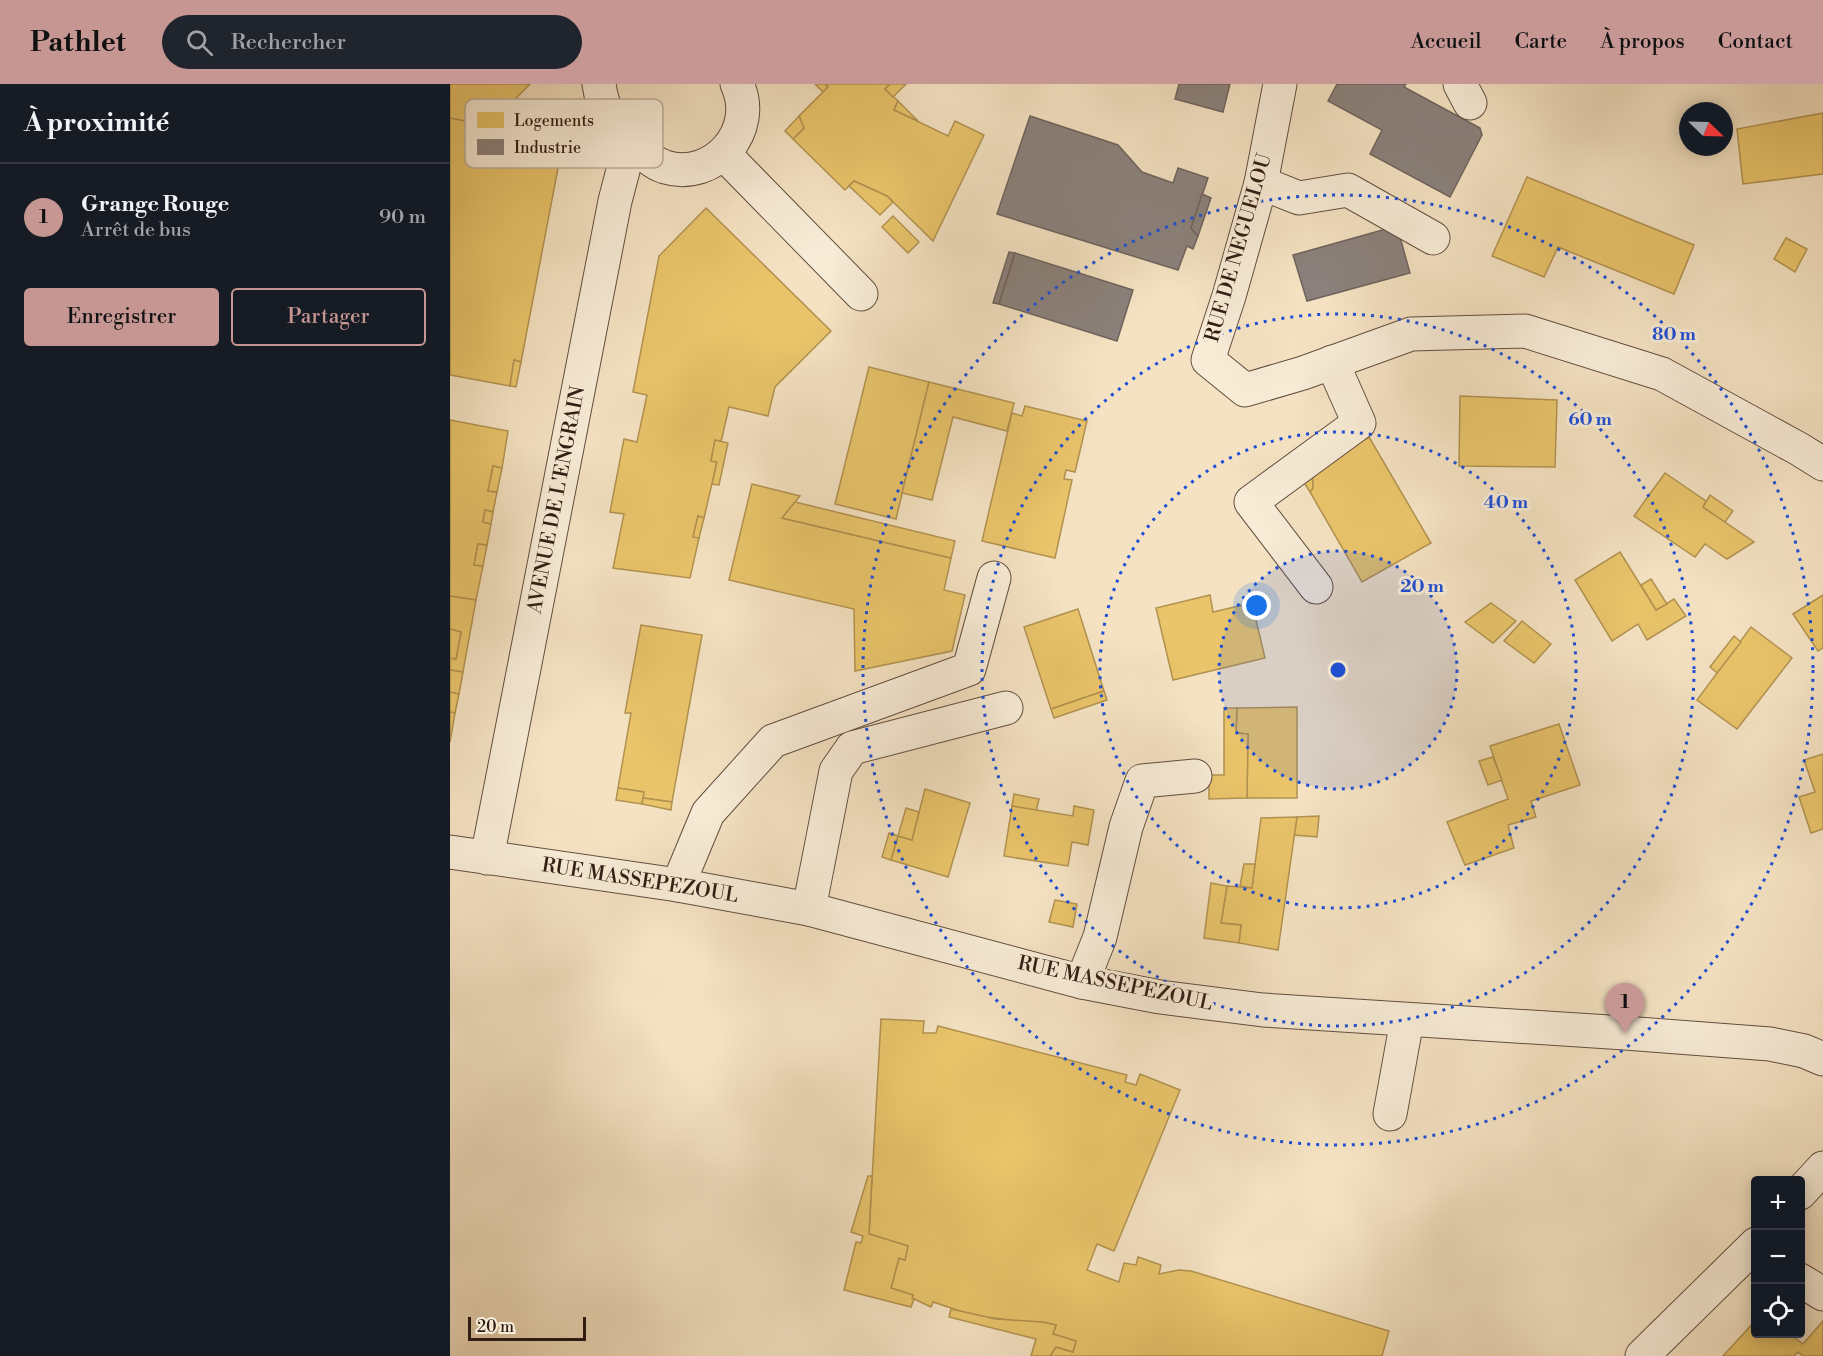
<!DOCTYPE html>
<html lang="fr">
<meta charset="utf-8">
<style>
:root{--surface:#171b24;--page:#20242c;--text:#f1f3f6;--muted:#9ea1a6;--line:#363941;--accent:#c59692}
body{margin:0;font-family:"Libre Bodoni",serif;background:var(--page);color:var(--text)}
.controls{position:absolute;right:18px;bottom:18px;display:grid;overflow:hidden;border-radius:6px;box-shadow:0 3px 15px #0003}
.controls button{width:54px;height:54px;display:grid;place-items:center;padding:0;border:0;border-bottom:2px solid var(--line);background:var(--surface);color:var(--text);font:30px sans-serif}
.compass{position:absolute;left:1229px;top:18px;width:54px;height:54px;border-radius:50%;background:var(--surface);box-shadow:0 3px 15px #0003;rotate:113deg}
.scale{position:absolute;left:18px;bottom:15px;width:118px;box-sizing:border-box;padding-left:6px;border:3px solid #311d14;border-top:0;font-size:16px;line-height:21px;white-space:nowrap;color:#311d14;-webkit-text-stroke:4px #f8ecd7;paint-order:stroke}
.you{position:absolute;left:807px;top:522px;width:21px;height:21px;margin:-15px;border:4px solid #fff;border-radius:50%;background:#1a73e8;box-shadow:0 0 0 9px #1a73e833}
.badge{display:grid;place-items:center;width:39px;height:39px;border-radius:50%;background:var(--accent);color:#111;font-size:20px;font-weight:700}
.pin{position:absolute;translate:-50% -50px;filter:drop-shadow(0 2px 3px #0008)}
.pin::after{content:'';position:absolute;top:32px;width:21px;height:18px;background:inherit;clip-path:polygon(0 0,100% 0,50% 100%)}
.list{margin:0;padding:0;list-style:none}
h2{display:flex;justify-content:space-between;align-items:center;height:78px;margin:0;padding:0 24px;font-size:26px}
h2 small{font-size:20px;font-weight:400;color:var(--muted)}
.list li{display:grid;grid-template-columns:39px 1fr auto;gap:18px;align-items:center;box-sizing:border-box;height:108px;padding:0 24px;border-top:2px solid var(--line)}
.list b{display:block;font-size:22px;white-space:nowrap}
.list p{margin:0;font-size:20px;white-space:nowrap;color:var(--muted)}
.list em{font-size:20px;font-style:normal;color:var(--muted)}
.actions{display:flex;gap:12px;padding:18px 24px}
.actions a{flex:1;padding:14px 0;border:2px solid var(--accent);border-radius:6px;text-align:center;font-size:21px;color:var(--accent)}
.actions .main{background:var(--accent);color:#111}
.icon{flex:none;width:33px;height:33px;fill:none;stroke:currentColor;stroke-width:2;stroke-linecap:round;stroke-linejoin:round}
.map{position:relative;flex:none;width:1373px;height:1272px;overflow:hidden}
header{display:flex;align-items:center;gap:36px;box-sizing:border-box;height:84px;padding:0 30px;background:var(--accent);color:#111}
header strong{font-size:28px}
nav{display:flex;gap:33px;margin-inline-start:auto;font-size:21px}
.search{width:420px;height:54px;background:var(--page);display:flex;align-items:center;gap:15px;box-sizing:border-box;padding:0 21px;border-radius:33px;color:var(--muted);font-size:22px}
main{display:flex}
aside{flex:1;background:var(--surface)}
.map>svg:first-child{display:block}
.homes{fill:#e9c46a;stroke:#b29250;stroke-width:1.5}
.industry{fill:#8a817c;stroke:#6f635d;stroke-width:1.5}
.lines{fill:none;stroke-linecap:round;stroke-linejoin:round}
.minor-casing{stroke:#624e40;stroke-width:35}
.minor{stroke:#f8ecd7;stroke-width:33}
.ring{fill:none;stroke:#1d4ed8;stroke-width:3;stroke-dasharray:3 6}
.labels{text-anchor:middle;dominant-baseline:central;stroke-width:6;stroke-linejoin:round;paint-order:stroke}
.street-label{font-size:20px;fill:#311d14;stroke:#f8ecd7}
.key{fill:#f8ecd7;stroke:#bcae9c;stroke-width:1.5}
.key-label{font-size:16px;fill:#311d14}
.centre{fill:#1d4ed8;stroke:#f8ecd7;stroke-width:3}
.ring-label{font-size:18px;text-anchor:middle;font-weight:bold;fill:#1d4ed8;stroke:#f8ecd7;stroke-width:6;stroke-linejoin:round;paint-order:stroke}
</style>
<header>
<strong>Pathlet</strong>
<div class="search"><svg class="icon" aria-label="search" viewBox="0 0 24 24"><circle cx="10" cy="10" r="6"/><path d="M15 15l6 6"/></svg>Rechercher</div>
<nav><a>Accueil</a><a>Carte</a><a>À propos</a><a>Contact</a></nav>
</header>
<main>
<aside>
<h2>À proximité<small></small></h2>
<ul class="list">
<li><span class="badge">1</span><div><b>Grange Rouge</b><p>Arrêt de bus</p></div><em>90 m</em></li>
</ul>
<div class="actions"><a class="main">Enregistrer</a><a>Partager</a></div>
</aside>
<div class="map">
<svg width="1373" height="1272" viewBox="0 0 1373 1272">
<rect width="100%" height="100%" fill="#f4e2c2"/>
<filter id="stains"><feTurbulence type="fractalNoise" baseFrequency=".00333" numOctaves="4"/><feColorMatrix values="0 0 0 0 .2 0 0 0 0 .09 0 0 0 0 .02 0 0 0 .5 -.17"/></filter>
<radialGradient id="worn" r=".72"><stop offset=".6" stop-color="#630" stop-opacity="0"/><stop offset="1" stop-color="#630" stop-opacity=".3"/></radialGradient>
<!-- homes -->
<g class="homes">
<path d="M 0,0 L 80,0 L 39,42 L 0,34 Z"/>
<path d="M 365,0 L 375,0 L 378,3 L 373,8 Z"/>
<path d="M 375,0 L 440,0 L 435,5 L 448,17 L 444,26 L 498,52 L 505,37 L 534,51 L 483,157 L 437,112 L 404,97 L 395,106 L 343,55 L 354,44 L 349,32 L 378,3 Z"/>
<path d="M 440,0 L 456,0 L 443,13 L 435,5 Z"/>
<path d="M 65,15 L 113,58 L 71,278 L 64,276 L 60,302 L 0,291 L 0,34 L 39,42 Z"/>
<path d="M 448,17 L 468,37 L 444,26 Z"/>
<path d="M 1373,29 L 1373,90 L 1293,100 L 1287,45 Z"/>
<path d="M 349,32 L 354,44 L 343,55 L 335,47 Z"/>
<path d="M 1077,93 L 1244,161 L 1224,210 L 1108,163 L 1094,193 L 1042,172 Z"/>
<path d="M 404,97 L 437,112 L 443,118 L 430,131 L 399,102 Z"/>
<path d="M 256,124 L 381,247 L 325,303 L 318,332 L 279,323 L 271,358 L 265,356 L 261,377 L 267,378 L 254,434 L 248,432 L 243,453 L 249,454 L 240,494 L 163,484 L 174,430 L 160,428 L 174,355 L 187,358 L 197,311 L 183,308 L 209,172 Z"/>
<path d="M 443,132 L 469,158 L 458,169 L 432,143 Z"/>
<path d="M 1336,154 L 1357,165 L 1345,188 L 1324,175 Z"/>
<path d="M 64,276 L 71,278 L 66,303 L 60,302 Z"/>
<path d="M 419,283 L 479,298 L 446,435 L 385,420 Z"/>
<path d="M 479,298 L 564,319 L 557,347 L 503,333 L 482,416 L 452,409 Z"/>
<path d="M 1010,312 L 1107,316 L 1105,383 L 1009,382 Z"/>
<path d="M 575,322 L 637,337 L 625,388 L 616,386 L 614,395 L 622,396 L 605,474 L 532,457 L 562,329 L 572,332 Z"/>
<path d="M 0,336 L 58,347 L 52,384 L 43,382 L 38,407 L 47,408 L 43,428 L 35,426 L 33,438 L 41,440 L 37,461 L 28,460 L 24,481 L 33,482 L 26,516 L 0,512 Z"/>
<path d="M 919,353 L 981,459 L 912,498 L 860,408 L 863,404 L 862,386 Z"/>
<path d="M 265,356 L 278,359 L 269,401 L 262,400 L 267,378 L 261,377 Z"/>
<path d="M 43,382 L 52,384 L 47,408 L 38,407 Z"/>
<path d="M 862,386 L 863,404 L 860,408 L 850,392 Z"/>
<path d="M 1215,389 L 1256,417 L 1253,423 L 1304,458 L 1277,475 L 1255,460 L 1245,473 L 1184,432 Z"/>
<path d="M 302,400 L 350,412 L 332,434 L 501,474 L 494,506 L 515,511 L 502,567 L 405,587 L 404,525 L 279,496 Z"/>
<path d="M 1260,411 L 1283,427 L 1275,438 L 1253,423 Z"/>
<path d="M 345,418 L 505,457 L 501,474 L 332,434 Z"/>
<path d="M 35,426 L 43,428 L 41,440 L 33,438 Z"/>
<path d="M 248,432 L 254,434 L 249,454 L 243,453 Z"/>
<path d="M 28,460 L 37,461 L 33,482 L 24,481 Z"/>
<path d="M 1170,468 L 1206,526 L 1224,515 L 1236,532 L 1197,556 L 1188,540 L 1162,557 L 1125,496 Z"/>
<path d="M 1201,495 L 1217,520 L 1206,526 L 1191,501 Z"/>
<path d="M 760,511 L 763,528 L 802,519 L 815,574 L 723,596 L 706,524 Z"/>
<path d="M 1373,511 L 1373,564 L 1368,567 L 1343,530 Z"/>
<path d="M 0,512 L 26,516 L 13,588 L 0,586 L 0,574 L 6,575 L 11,548 L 0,545 Z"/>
<path d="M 1041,519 L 1066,537 L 1043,559 L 1015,538 Z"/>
<path d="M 628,525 L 654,607 L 601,625 L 574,543 Z"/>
<path d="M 1072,537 L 1101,560 L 1084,579 L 1054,557 Z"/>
<path d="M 191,541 L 252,551 L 222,718 L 193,714 L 194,708 L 168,704 L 181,629 L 175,629 Z"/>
<path d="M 1301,543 L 1342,574 L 1287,645 L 1247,616 Z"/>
<path d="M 0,545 L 11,548 L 6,575 L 0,574 Z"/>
<path d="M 1284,552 L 1291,558 L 1267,589 L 1260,583 Z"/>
<path d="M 0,586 L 13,588 L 9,610 L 0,609 Z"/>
<path d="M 654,607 L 657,616 L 604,634 L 601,625 Z"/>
<path d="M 0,608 L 9,610 L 5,629 L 0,628 Z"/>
<path d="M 847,623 L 847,714 L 797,714 L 798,650 L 786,649 L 787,624 Z"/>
<path d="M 774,624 L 787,624 L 786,649 L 798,650 L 797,714 L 759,715 L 759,691 L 774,691 Z"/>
<path d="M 0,628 L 5,629 L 0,658 Z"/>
<path d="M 1109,640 L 1130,701 L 1081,717 L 1086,733 L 1058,741 L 1064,764 L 1015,781 L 997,738 L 1058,715 L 1040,662 Z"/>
<path d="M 1373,670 L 1373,745 L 1361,749 L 1349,713 L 1365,708 L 1354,676 Z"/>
<path d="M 1043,673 L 1052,696 L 1038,701 L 1029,677 Z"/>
<path d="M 168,704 L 194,708 L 192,720 L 166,716 Z"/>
<path d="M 475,705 L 520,719 L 498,793 L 441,776 L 448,752 L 462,756 Z"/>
<path d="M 564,710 L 589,715 L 586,727 L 562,722 Z"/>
<path d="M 193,714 L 222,718 L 221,726 L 192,720 Z"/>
<path d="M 562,722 L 623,732 L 624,722 L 644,726 L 638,761 L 622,758 L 618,782 L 554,772 Z"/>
<path d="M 456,724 L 469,728 L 462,756 L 448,752 Z"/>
<path d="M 869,732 L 867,753 L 844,751 L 847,733 Z"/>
<path d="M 847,733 L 828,866 L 789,859 L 791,841 L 771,839 L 777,802 L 802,804 L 811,734 Z"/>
<path d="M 439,749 L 448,752 L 441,776 L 432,773 Z"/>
<path d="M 794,780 L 805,780 L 802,804 L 790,802 Z"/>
<path d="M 761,799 L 777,802 L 771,839 L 791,841 L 789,859 L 754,854 Z"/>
<path d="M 605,816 L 627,820 L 623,843 L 599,838 Z"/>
<path d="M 431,935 L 474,937 L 473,949 L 486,949 L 488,942 L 677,991 L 675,998 L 686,1001 L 690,990 L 730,1006 L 664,1167 L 647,1160 L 637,1186 L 669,1198 L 674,1179 L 686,1181 L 688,1173 L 711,1181 L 709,1190 L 729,1186 L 741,1187 L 939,1247 L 932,1272 L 600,1272 L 606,1263 L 623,1268 L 626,1257 L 603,1250 L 606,1241 L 592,1238 L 566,1237 L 536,1233 L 513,1228 L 483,1218 L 481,1223 L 462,1214 L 463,1211 L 441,1204 L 449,1174 L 455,1176 L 458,1162 L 419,1150 Z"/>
<path d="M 418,1092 L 422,1092 L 419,1150 L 458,1162 L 455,1176 L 449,1174 L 441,1204 L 463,1211 L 462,1214 L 464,1215 L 461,1223 L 394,1206 L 406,1158 L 411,1159 L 413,1152 L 401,1148 Z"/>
<path d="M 501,1225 L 546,1235 L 592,1238 L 606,1241 L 603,1250 L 626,1257 L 623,1268 L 606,1263 L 600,1272 L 581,1272 L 586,1255 L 499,1233 Z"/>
<path d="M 1306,1236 L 1306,1250 L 1340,1250 L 1353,1260 L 1373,1237 L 1373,1272 L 1353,1272 L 1348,1268 L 1344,1272 L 1273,1272 Z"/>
</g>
<!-- industry -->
<g class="industry">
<path d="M 729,0 L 780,0 L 773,28 L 725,15 Z"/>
<path d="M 887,0 L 956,0 L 954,3 L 1030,44 L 1032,51 L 1000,113 L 920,70 L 932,46 L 878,17 Z"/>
<path d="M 580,32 L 668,61 L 692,88 L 723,99 L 728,84 L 758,94 L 741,144 L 748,152 L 743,165 L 737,162 L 728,186 L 547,130 Z"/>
<path d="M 752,110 L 761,114 L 748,152 L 741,144 Z"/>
<path d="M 947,142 L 960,189 L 857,217 L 843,171 Z"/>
<path d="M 559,168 L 565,169 L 549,220 L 543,219 Z"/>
<path d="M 565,169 L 683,206 L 667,257 L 549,220 Z"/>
</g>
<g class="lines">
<defs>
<g id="minor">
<path d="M 149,0 C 153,28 160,35 179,55 C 190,66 200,78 215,83 C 264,98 309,46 287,0"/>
<path d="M 830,0 L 811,99 L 779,212 L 758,276 L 795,306 L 853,289 L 961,250 L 1075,247 L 1212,290 L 1349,365 L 1373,380"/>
<path d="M 1010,0 L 1020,19"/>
<path d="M 274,70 L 411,210"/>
<path d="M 811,99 L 849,114 L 898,106 L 983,154"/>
<path d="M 866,503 L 801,418 L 909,339 L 882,278"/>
<path d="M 0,768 L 228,801 L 359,825 L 632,898 L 710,913 L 813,926 L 1175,949 L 1320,960 L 1354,967 L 1373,975"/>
<path d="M 37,774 L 165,117 L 176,75 L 185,61"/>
<path d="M 228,801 L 258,729 L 323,657 L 519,585 L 544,494"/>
<path d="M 359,825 L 386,687 L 402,664 L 556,624"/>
<path d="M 632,898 L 650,853 L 676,743 L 692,697 L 745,692"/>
<path d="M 940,1030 L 957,936"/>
<path d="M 1350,1109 L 1373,1084"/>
<path d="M 1350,1196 L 1373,1210"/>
<path d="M 1192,1272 L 1306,1160"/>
</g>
</defs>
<!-- minor casing -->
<use href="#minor" class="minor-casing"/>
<!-- minor -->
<use href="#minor" class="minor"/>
</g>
<!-- distance rings -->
<circle cx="888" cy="586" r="119" fill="#1d4ed8" fill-opacity=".12"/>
<g class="ring">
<circle cx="888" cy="586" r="119"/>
<circle cx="888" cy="586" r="238"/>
<circle cx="888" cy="586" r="356"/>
<circle cx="888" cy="586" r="475"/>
</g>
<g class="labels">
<!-- street labels -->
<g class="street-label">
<text transform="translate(789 164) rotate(-74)">RUE DE NEGUELOU</text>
<text transform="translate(107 416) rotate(-79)">AVENUE DE L'ENGRAIN</text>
<text transform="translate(190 797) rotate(9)">RUE MASSEPEZOUL</text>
<text transform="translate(665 900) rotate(12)">RUE MASSEPEZOUL</text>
</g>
</g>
<!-- legend -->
<rect x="15" y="15" width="198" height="69" rx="9" class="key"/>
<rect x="27" y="28" width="27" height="16" fill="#e9c46a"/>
<rect x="27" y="55" width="27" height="16" fill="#8a817c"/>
<g class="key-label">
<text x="64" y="42">Logements</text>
<text x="64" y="69">Industrie</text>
</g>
<circle cx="888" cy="586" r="9" class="centre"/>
<g class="ring-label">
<text x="1224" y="256">80 m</text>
<text x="1140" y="341">60 m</text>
<text x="1056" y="424">40 m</text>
<text x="972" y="508">20 m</text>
</g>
<rect width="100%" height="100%" filter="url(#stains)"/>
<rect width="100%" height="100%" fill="url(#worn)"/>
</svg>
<div class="controls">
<button>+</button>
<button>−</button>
<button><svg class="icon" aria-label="locate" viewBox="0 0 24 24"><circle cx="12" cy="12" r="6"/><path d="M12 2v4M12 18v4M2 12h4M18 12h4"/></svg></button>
</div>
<svg class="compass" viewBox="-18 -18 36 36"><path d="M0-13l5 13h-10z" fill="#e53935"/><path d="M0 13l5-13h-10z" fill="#9ea1a6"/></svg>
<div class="scale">20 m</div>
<div class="you"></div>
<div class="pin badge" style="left:1175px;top:949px">1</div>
</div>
</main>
